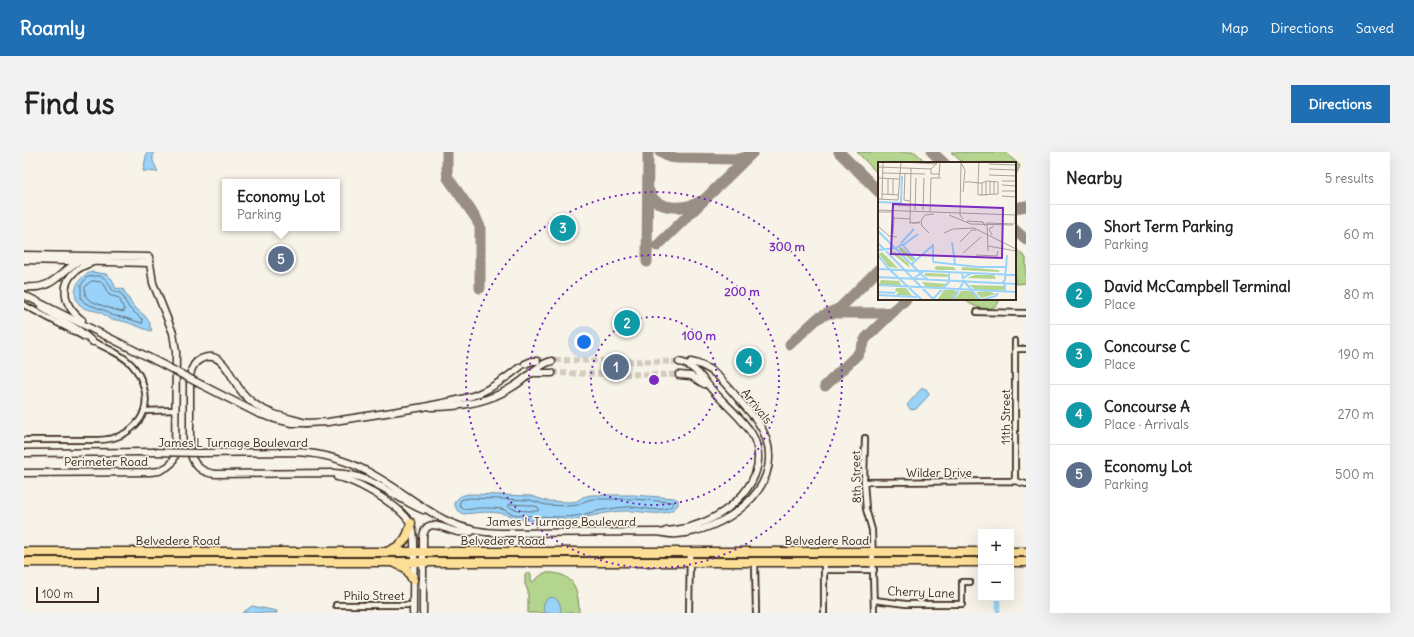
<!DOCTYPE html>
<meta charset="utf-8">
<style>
:root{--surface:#fff;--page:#f2f2f2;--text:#222;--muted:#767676;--line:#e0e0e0;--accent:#1f6fb2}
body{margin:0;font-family:Delius,sans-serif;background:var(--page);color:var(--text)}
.controls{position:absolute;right:12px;bottom:12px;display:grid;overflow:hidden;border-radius:0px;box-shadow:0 4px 16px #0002}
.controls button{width:36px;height:36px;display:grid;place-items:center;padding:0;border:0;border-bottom:1px solid var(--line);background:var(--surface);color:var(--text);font:20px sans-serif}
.scale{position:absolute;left:12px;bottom:10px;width:63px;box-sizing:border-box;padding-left:4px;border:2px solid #3b2a1e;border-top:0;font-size:11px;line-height:14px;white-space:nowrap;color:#3b2a1e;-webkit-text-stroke:3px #f7f3e8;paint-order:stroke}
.you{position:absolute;left:560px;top:190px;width:14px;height:14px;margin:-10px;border:3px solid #fff;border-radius:50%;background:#1a73e8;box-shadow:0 0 0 6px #1a73e833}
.badge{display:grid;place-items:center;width:26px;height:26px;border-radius:50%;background:var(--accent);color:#fff;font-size:13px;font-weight:700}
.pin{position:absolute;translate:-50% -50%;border:2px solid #fff;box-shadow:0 1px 4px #0006}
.popup{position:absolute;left:198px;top:27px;width:118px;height:52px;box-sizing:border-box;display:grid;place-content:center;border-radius:0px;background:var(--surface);filter:drop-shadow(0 1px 3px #0005);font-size:13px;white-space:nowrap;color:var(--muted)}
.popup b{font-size:15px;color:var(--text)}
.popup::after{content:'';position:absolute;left:50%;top:100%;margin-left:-8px;border:8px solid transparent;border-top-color:var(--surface)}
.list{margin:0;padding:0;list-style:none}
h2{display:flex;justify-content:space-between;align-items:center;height:52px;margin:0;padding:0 16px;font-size:17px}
h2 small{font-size:13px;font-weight:400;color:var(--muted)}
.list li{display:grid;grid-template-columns:26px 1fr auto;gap:12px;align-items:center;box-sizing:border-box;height:60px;padding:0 16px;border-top:1px solid var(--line)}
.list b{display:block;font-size:15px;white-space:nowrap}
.list p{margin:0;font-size:13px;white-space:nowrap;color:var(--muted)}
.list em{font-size:13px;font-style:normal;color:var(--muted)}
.map{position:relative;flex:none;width:1002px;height:461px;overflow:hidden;border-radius:0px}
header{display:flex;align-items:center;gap:24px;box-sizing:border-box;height:56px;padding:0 20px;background:var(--accent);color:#fff}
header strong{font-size:19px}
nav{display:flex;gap:22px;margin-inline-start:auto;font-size:14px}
.intro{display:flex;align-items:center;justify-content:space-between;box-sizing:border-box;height:96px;padding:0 24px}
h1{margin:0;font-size:28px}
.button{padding:10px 18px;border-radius:0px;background:var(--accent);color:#fff;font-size:14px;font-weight:700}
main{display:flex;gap:24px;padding:0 24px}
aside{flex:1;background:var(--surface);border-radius:0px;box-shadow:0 4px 16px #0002}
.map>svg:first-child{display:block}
.green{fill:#b3d58e;stroke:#778056}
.water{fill:#99d3f9;stroke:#738fa1}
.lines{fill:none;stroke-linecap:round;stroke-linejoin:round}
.shore{stroke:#616e76;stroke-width:1}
.canal{stroke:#99d3f9;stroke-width:4.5}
.taxiway{stroke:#998e83;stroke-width:11}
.tertiary-tunnel{stroke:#d1cbc0;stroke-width:6;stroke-dasharray:6 3;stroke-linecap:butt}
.minor-casing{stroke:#3b2a1e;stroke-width:8}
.tertiary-casing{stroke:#3b2a1e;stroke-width:9}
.primary-casing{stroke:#3b2a1e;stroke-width:11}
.minor{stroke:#f7f3e8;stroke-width:4.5}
.tertiary{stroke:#f7f3e8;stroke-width:6}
.primary{stroke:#fcde96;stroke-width:8}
.tertiary-bridge-casing{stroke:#3b2a1e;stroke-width:9;stroke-linecap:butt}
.tertiary-bridge{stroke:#f7f3e8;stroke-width:6}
.ring{fill:none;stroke:#7b2cbf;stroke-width:2;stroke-dasharray:2 4}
.labels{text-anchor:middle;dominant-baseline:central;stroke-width:3.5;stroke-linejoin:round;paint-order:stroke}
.street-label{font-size:12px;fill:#3b2a1e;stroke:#f7f3e8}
.inset-river{fill:none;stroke:#99d3f9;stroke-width:2}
.inset-road{fill:none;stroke:#aca397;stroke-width:1}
.view{fill:#7b2cbf;fill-opacity:0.15;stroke:#7b2cbf;stroke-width:2}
.inset-edge{fill:none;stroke:#3b2a1e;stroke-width:2}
.centre{fill:#7b2cbf;stroke:#f7f3e8;stroke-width:2}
.ring-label{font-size:12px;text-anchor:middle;font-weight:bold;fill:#7b2cbf;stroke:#f7f3e8;stroke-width:3.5;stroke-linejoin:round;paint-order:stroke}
</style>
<header>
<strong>Roamly</strong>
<nav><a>Map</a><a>Directions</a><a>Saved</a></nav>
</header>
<div class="intro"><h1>Find us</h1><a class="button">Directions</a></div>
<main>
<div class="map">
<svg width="1002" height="461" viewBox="0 0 1002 461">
<rect width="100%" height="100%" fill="#f7f3e8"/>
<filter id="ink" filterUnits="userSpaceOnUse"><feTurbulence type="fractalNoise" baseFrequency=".025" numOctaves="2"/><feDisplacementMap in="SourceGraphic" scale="8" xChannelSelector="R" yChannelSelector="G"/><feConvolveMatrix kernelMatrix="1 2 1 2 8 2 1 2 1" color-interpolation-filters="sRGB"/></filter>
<g filter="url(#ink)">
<!-- green -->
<g class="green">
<path d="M 833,0 L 891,0 L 903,11 L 855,11 L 855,23 Z"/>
<path d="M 927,0 L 981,0 L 996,14 L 991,24 L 991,11 L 939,11 Z"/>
<path d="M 991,96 L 1002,106 L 1002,131 L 991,132 Z"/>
<path d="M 940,147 L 976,147 C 971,163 949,156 940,147 Z"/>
<path d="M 520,421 C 548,419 555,435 555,461 L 504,461 L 504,439 L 501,432 L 501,422 L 507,422 L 507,431 Z"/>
</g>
<!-- water -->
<g class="water">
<path d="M 123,0 L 129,0 L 129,9 L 134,20 L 119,19 Z"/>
<path d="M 68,120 L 82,122 L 88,127 L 92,137 L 94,136 L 99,137 L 109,154 L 121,164 L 126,171 L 126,176 L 128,177 L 127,179 C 116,176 97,166 87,168 C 84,166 82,164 79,162 C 74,158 64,159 58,155 C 45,145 52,124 68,120 Z"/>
<path d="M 899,236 L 902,237 L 905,241 L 905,243 L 892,257 L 887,258 L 883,253 L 897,237 Z"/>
<path d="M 446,342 L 507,344 L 523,349 L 546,350 L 553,349 L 559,345 L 567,343 L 609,343 L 650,346 L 654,348 L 654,353 C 643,367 620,359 605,359 C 582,358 561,368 538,368 C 525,368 512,369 499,368 C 490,366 483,362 475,361 C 463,359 451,361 439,362 L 433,358 L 430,351 C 435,344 438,343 446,342 Z"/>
<path d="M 528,445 C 536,448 537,453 537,461 L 520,461 C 519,453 519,447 528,445 Z"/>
<path d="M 228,454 L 253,459 L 253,461 L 218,461 Z"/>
</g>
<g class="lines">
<!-- shore -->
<g class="shore">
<path d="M 68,124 C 83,123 82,128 89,139 L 97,141 L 105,156 L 118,167 L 119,171 L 117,171 L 102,166 L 87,163 L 82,159 L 61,151 L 57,146 L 57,133 L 62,126 Z"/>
<path d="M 69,129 L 78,130 L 85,143 L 95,146 L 100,157 L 100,160 C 95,160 69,151 64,147 C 61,144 61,139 61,135 L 66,130 Z"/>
<path d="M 446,346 L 506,348 L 522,353 L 546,354 L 554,353 L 561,349 L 568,347 L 609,347 L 648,350 L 650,352 C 639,363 616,354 602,355 C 586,356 572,359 557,363 C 543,366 528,365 514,364 C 505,364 495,364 486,361 C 485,361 482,359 481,358 C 475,356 466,356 459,356 C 451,355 438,362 435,352 L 437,348 Z"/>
<path d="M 486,352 L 505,353 L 514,355 L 515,358 L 513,359 C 504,359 493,359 485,355 Z"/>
</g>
<!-- canal -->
<path class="canal" d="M 974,461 L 974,446"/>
<!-- taxiway -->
<g class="taxiway">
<path d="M 423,0 L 423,17 L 424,26 L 452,66 L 456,75 L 456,136"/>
<path d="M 636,0 L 645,5 L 653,6 L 716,7 L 725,4"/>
<path d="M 815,0 L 855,40"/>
<path d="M 908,0 L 920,11"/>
<path d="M 625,39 C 631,59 662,58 677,49"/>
<path d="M 991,56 L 1002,54"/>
<path d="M 991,78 L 1002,88"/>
<path d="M 633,94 L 729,0"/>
<path d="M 623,110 L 624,0"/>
<path d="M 808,161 L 858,161 L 869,160"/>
<path d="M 766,192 L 794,166 L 816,156 L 855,117"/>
<path d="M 801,234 L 834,202 L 842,186 L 882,147"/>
</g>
<!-- tertiary-tunnel -->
<g class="tertiary-tunnel">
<path d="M 513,209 L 531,208 L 667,210"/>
<path d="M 528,221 L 655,223"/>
</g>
<defs>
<g id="minor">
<path d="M 0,153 L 60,185"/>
<path d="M 953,160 L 1002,161"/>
<path d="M 991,189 L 991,329"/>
<path d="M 991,197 L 1002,197"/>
<path d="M 120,259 L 152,258"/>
<path d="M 841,286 L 840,330 L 842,357 L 848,378 L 850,461"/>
<path d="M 0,288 C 19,288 39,288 58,288 C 68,288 79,289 89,286 C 102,283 116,272 120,259 C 125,244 118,224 108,213 C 98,202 80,195 66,188"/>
<path d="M 840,330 L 991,329 L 1002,332"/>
<path d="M 731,410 L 732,461"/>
<path d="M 800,410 L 800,461"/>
<path d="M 800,418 L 850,418"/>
<path d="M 850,448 L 882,452 L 938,452 L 938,430 L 946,430"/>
<path d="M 312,453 L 389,453"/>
<path d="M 665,461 L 666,400"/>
</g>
<g id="tertiary">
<path d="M 0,103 L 125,105 L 129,131 L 149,181 L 152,200 L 151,304 L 148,311 L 143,315 L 135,319 L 126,320 L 0,321"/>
<path d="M 0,108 L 125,111"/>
<path d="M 0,135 C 30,138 34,121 55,109"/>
<path d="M 0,143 L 132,209"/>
<path d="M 17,155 L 56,179 L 69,190"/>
<path d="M 58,168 C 35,151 35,123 64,112"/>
<path d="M 501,212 L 508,209 L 513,209"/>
<path d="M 508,221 L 528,221"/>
<path d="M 655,223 L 667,224 L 680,232"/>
<path d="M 178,233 L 235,262 L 251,267 L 268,271 L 282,271 L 304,270 L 400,255 C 416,251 432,249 448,244 C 466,238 481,227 496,215"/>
<path d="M 407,255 C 436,255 466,250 490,234 C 502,227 514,212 528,209"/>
<path d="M 282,271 C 265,266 246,263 232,253 C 225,248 219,242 215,236 C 206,223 197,197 177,207 C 170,210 167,217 166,224 L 166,299 C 169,313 177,321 192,322 L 310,321 C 348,322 367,344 399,358"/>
<path d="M 0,301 L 129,300"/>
<path d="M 177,301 L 271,300 C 301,301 329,310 355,326 C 399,352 421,380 476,381 L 634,380 C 640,381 647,383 653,382 C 698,379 760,339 742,286 C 736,268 723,258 712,244 C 699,229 688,214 667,210"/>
<path d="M 313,325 C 332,328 382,356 388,375 C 391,384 390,396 390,405 C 389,424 389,442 389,461"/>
<path d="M 642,379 C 654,378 665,376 675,372 C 711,359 749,322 728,282 C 719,267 703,254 691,241 C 681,231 671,212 655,210"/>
<path d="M 399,461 L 399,385 C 402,363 421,378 434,380 C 438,381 442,380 447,380"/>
</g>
<g id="primary">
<path d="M 365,399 C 379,393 384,386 387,371"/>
<path d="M 0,400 L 957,400"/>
<path d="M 987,400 L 1002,400"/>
<path d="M 0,410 L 957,410"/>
<path d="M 987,410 L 1002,410"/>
<path d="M 371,411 L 382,416 L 389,428"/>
</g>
</defs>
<!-- minor casing -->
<use href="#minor" class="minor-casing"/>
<!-- tertiary casing -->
<use href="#tertiary" class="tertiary-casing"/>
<!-- primary casing -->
<use href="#primary" class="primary-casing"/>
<!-- minor -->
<use href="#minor" class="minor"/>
<!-- tertiary -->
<use href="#tertiary" class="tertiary"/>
<!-- primary -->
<use href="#primary" class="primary"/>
<defs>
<g id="tertiary-bridge">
<path d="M 132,209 L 178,233"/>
<path d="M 129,300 L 177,301"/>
</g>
</defs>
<!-- tertiary-bridge casing -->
<use href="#tertiary-bridge" class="tertiary-bridge-casing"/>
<!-- tertiary-bridge -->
<use href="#tertiary-bridge" class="tertiary-bridge"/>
</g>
</g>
<!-- distance rings -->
<g class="ring">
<circle cx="630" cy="228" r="63"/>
<circle cx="630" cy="228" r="125"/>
<circle cx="630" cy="228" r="188"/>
</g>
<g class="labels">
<!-- street labels -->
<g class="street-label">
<text transform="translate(733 254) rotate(52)">Arrivals</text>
<text transform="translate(981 265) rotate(-90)">11th Street</text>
<text x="209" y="290">James L Turnage Boulevard</text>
<text x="82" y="309">Perimeter Road</text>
<text x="915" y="320">Wilder Drive</text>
<text transform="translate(832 325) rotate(-91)">8th Street</text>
<text x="537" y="369">James L Turnage Boulevard</text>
<text x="154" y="388">Belvedere Road</text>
<text x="479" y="388">Belvedere Road</text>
<text x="803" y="388">Belvedere Road</text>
<text transform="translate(897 440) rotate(2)">Cherry Lane</text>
<text x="350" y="443">Philo Street</text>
</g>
</g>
<!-- overview -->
<g transform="translate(854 10)">
<rect width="138" height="138" fill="#f7f3e8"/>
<path d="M 22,84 L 35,96 L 35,100 L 21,88 ZM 16,89 L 30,101 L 32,106 L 14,91 ZM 4,90 L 19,105 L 21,106 L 11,105 L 1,92 ZM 59,104 L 76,105 L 78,108 L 59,108 L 56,106 ZM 85,105 L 120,108 L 122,110 L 83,108 ZM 47,111 L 69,112 L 70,115 L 47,114 ZM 97,113 L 116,113 L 118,117 L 89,116 ZM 3,118 L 21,119 L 23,123 L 1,123 ZM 44,120 L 68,122 L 64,125 L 48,125 ZM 91,123 L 126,124 L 126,128 L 98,128 ZM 18,126 L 28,126 L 34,134 L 18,133 L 21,130 L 17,130 ZM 66,128 L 75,128 L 79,129 L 74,138 L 59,138 ZM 83,129 L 94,129 L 100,137 L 76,138 ZM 110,129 L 118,132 L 103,136 L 98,130 Z" fill="#b3d58e"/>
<path class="inset-river" d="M 0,40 L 23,41 L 24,14M 0,69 L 45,114 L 51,118M 74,80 L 77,102M 0,81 L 56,138M 23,81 L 36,67M 25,83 L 40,72M 0,88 L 18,86 L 24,82 L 38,99M 0,93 L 10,106 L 44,138M 55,99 L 55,82M 55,100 L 100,105 L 128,105M 35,104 L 35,101 L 54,84M 0,107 L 138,113M 84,111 L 85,116 L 92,112M 0,115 L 138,122M 35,117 L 46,109M 0,123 L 138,130M 127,129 L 127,123 L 124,121 L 127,118 L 129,93M 0,130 L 17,131M 0,133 L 39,135M 55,137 L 71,120 L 71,110M 75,138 L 86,119 L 102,138M 103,138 L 118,134 L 121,129"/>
<path class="inset-road" d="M 5,0 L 22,0M 83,0 L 82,53 L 85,57M 83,1 L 87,8 L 85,30M 111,2 L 138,3M 0,5 L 53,7 L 59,1M 53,7 L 53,12 L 61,12M 111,7 L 138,8M 5,11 L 47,12M 27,11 L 26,38 L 32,39M 111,13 L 138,14M 61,15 L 62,0M 0,16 L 21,17M 124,19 L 138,19M 87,20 L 93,20 L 100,21 L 104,21 L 109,19 L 120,20 L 120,32 L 100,33 L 100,21 L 101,0M 108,20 L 108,34M 124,23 L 138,24M 124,29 L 138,29M 4,32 L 20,33M 10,32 L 10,17M 112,32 L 112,19M 116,32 L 116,19M 15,33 L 15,17M 104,34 L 104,21M 124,34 L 138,35M 0,37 L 20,38 L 23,0 L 59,2M 4,37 L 5,0M 21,45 L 22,43 L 32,44M 0,48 L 138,53M 37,48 L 38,16M 45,48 L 46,16M 0,50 L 14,50 L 16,56 L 32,57M 52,50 L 53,16 L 63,16M 71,53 L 93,62 L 135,63M 89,59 L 105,60 L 107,64M 32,60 L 34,61 L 41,61 L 42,60 L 34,61M 32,62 L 33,6M 137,62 L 138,37M 0,64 L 11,74 L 19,75M 51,71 L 44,64 L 43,59 L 47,53 L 56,52M 66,71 L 75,67 L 96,66 L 138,87M 15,72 L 16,56M 114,73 L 111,67 L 116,64M 82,80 L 94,68 L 98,68M 110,84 L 138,89M 110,89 L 109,61 L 136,62M 85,91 L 103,75M 98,93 L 119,94 L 120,89"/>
<path class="view" d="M 15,42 L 125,46 L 124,96 L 13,92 Z"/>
<rect width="138" height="138" class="inset-edge"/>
</g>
<circle cx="630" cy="228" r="6" class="centre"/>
<g class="ring-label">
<text x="763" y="99">300 m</text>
<text x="718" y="144">200 m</text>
<text x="675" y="188">100 m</text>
</g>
</svg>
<div class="controls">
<button>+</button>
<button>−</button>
</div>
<div class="scale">100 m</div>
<div class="you"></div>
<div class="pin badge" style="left:592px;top:215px;background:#5c6f8a">1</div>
<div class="pin badge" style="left:603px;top:171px;background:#0f9aa8">2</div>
<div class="pin badge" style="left:539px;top:76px;background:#0f9aa8">3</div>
<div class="pin badge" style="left:725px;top:209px;background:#0f9aa8">4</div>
<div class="pin badge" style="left:257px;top:107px;background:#5c6f8a">5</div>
<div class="popup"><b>Economy Lot</b>Parking</div>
</div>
<aside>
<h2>Nearby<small>5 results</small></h2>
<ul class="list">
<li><span class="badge" style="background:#5c6f8a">1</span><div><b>Short Term Parking</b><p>Parking</p></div><em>60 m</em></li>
<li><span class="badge" style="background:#0f9aa8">2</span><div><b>David McCampbell Terminal</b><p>Place</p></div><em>80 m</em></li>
<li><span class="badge" style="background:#0f9aa8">3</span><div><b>Concourse C</b><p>Place</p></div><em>190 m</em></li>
<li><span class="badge" style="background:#0f9aa8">4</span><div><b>Concourse A</b><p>Place · Arrivals</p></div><em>270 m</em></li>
<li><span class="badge" style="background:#5c6f8a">5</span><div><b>Economy Lot</b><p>Parking</p></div><em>500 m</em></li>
</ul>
</aside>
</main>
